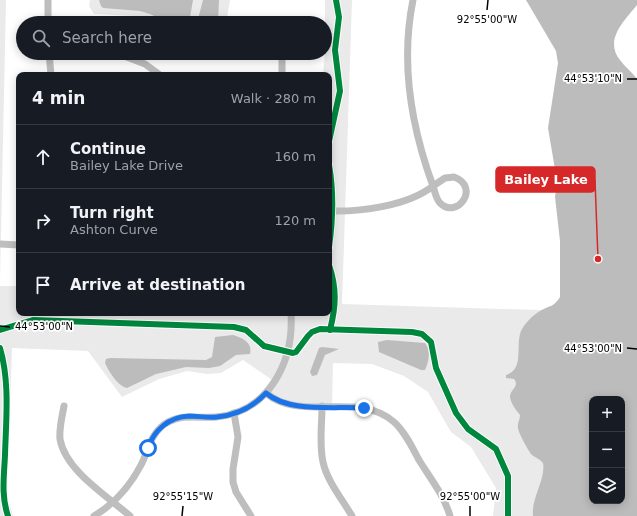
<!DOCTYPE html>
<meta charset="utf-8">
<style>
:root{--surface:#171b24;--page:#20242c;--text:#f1f3f6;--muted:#9ea1a6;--line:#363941}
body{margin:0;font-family:"DejaVu Sans",sans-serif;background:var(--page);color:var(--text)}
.controls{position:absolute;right:12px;bottom:12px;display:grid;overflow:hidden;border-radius:8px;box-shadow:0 2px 10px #0003}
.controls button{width:36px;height:36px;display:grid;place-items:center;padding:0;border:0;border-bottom:1px solid var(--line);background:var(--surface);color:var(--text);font:20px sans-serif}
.stop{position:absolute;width:12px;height:12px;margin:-9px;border:3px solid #1a73e8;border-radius:50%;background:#fff}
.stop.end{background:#1a73e8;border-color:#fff;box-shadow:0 1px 4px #0008}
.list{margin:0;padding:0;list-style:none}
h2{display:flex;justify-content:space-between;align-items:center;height:52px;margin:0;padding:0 16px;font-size:17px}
h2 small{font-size:13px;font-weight:400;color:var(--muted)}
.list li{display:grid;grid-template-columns:26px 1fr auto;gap:12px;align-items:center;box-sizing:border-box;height:64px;padding:0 16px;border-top:1px solid var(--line)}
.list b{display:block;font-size:15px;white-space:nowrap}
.list p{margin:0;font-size:13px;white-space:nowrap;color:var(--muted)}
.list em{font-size:13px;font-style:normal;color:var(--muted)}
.icon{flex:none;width:22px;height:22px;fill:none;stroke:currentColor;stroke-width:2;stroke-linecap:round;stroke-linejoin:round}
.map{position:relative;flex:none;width:637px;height:516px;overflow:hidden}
.search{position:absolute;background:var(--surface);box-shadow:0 2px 10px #0003;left:16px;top:16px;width:316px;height:44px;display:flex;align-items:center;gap:10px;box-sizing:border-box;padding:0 14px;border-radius:22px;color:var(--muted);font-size:15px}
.panel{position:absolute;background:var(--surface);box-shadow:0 2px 10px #0003;left:16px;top:72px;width:316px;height:244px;border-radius:8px}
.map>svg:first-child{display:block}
.green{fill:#eaeaea;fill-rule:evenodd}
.water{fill:#bcbcbc;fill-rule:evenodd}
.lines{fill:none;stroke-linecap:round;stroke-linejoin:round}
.minor{stroke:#bebebe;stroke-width:7}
.cycleway-casing{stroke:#fff;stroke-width:8}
.cycleway{stroke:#00873e;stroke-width:6}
.route{stroke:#1a73e8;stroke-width:5}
.ticks{fill:none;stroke:#000;stroke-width:1.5}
.ticks-label{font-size:10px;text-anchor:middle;fill:#000;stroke:#fff;stroke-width:3.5;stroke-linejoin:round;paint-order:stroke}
.leader{fill:none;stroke:#d62828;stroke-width:1.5}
.callout-dot{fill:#d62828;stroke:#fff;stroke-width:1.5}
.callout{fill:#d62828;stroke:#d62828;stroke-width:1.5}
.callout-label{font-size:13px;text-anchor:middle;font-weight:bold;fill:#fff}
</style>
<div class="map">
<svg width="637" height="516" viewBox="0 0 637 516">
<rect width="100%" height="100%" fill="#fff"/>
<!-- green -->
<g class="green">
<path d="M 0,0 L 6,0 L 0,281 Z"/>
<path d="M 90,0 L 230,0 L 226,23 L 158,23 L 137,16 L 94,14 L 89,6 Z"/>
<path d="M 325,0 L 352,0 L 342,304 L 637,313 L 637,516 L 493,516 L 496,488 L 471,447 L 451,432 L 428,392 L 404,376 L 372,364 L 333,363 L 332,407 L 293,405 L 266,393 L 275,382 L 243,360 L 221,373 L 207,374 L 187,371 L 159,379 L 122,397 L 88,351 L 12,348 L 7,495 L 13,516 L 0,516 L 0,286 L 19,286 L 19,313 L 329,313 L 329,75 L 323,75 L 325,53 ZM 592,399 L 622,399 L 622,501 L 592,501 Z"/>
</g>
<!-- water -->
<g class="water">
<path d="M 99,0 L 193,0 L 189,23 L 169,23 L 150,14 L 140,11 L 103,8 L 101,6 Z"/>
<path d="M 203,0 L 219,0 L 218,23 L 197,23 Z"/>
<path d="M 526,0 L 637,0 L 637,5 C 624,21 604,40 620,60 C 625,67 632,72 637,79 L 637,516 L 533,516 C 531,498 546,479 543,463 C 540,459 536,458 532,455 C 529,452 518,432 518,428 C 517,423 520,420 520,415 C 516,410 511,404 510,397 C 510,389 520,387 514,379 L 506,378 L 506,375 C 525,369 515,346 521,331 C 524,324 534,314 540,311 C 550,305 553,308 560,297 L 560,241 L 555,197 L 557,181 L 548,128 L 558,63 L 556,51 ZM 592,399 L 622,399 L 622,501 L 592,501 Z"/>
<path d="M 233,335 C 243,338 253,343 250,354 L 236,355 L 220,366 L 209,368 L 186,367 L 156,374 L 127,388 C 118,386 109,372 105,363 L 106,359 L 110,358 L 206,360 L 212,357 L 215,337 Z"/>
<path d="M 387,340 L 425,343 C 431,351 429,361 425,370 L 421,370 L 379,352 L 378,342 Z"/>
<path d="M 322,347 L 339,349 L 325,355 L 317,375 L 312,376 L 310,372 L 319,348 Z"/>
</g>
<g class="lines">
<!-- minor -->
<g class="minor">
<path d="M 275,22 L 276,23"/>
<path d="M 48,23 L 48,0"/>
<path d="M 49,53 L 51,75"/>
<path d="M 49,54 L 124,56 L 145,64 L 160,75"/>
<path d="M 282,75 L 282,53"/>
<path d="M 454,177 C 481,187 457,220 440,203 C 436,199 435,192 433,186 L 445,178 Z"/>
<path d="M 329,211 C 360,212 408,206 433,186 C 411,126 400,64 413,0"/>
<path d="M 0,244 L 19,245"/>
<path d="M 266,393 C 301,423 358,390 394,422 C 405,432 412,447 419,460 C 430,478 444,495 450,516"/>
<path d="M 64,406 C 62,417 59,428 60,439 C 65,470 107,496 130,516"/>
<path d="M 322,406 C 322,424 319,445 323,462 C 327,481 342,499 352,516"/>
<path d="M 234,413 L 238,437 L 233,469 L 233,482 L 236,492 L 251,516"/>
<path d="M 94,516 C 114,504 130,486 141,465 C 148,452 149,438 161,427 C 178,412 196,419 216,417 C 269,412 294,362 291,313"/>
</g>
<defs>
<g id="cycleway">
<path d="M 329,141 L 340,91 L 335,50 L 339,17 L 336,0"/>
<path d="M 329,165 C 334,193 333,219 329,247"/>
<path d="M 329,265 C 337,289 336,306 330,330"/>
<path d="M 0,330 L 33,320 L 234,327 L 246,330 L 264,346 L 293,353 L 296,352 L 308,336 L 312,332 L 320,329 L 412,332 L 422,334 L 431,342 L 436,368 L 456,413 L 468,429 L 496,449 L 508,476 L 508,516"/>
<path d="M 0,348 C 10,382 6,420 5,455 C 4,476 1,496 8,516"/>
</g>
</defs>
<!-- cycleway casing -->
<use href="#cycleway" class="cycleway-casing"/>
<!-- cycleway -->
<use href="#cycleway" class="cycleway"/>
</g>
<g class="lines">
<!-- route -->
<path class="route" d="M 148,448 C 154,430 169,417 189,416 C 198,416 207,418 217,417 C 235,415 253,407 266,393 C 289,413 334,406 364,408"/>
</g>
<!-- ticks -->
<path class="ticks" d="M 487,10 L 488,0M 627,79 L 637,79M 0,326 L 10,327M 627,348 L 637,349M 182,516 L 183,506M 470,516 L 470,506"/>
<g class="ticks-label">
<text x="487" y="23">92°55'00"W</text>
<text x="593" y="82">44°53'10"N</text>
<text x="44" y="330">44°53'00"N</text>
<text x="593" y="352">44°53'00"N</text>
<text x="183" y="500">92°55'15"W</text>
<text x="470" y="500">92°55'00"W</text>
</g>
<!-- callouts -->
<path class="leader" d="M598 259L595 180"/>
<circle class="callout-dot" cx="598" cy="259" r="4"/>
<rect class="callout" x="496" y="167" width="99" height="25" rx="4"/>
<g class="callout-label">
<text x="546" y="184">Bailey Lake</text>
</g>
</svg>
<div class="controls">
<button>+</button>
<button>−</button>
<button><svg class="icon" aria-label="layers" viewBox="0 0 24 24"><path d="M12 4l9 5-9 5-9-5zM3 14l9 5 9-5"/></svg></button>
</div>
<div class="stop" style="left:148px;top:448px"></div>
<div class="stop end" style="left:364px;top:408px"></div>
<div class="search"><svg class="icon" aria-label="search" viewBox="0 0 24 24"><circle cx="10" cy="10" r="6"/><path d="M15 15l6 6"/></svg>Search here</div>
<section class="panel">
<h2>4 min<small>Walk · 280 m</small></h2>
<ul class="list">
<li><svg class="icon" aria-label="ahead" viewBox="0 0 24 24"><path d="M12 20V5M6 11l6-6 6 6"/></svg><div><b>Continue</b><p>Bailey Lake Drive</p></div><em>160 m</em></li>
<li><svg class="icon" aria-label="right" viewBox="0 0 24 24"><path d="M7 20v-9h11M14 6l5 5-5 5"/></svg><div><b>Turn right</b><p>Ashton Curve</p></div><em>120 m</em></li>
<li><svg class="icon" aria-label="arrive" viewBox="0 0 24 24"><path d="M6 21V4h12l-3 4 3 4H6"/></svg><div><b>Arrive at destination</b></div></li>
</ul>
</section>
</div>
